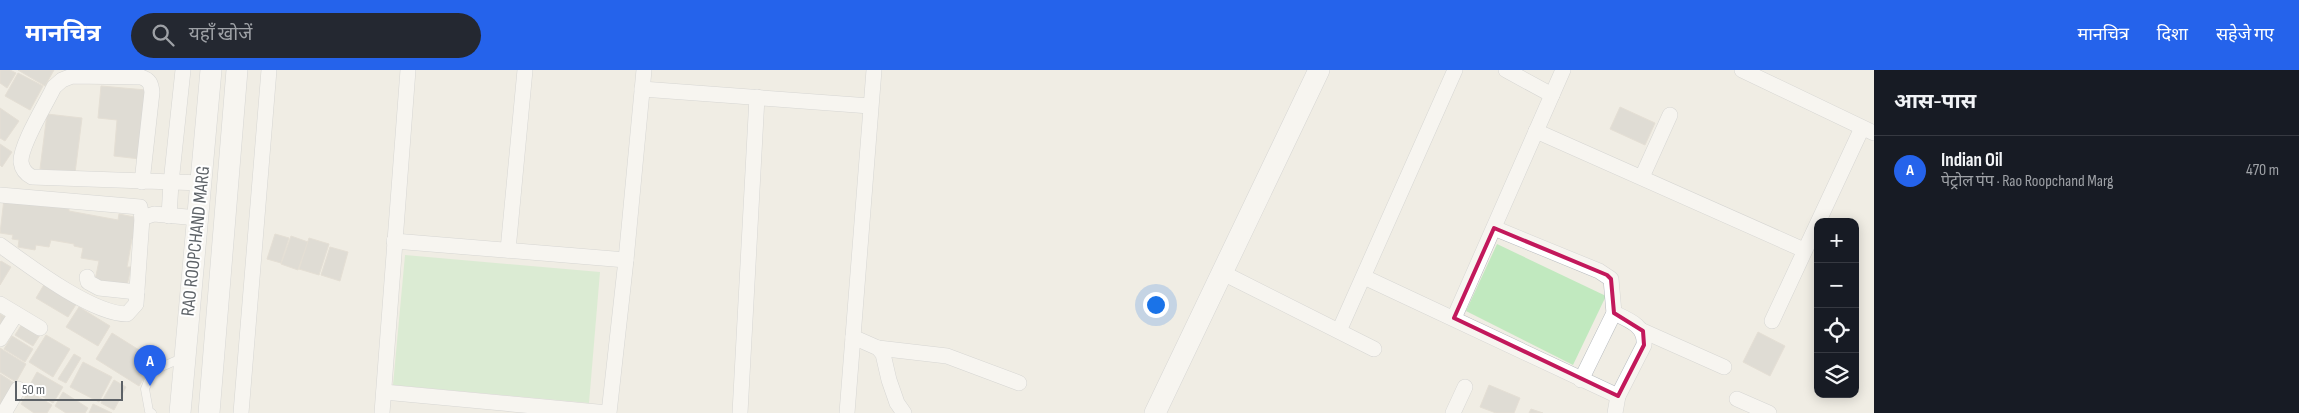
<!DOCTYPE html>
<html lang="hi">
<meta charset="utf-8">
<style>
:root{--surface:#171b24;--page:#242831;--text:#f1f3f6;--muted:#9ea1a6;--line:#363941;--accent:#2563eb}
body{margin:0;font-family:"Sofia Sans Condensed","Noto Sans Devanagari",sans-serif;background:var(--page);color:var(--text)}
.controls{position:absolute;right:15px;bottom:15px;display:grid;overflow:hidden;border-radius:10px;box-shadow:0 2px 12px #0003}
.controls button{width:45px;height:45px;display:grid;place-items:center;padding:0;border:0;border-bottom:1px solid var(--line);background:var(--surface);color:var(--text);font:25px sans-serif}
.scale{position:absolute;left:15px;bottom:12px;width:108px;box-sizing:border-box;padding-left:5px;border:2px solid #5c6166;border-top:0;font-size:14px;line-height:18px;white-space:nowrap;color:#5c6166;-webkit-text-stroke:4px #fff;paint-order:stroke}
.you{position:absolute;left:1155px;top:234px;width:18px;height:18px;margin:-12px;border:4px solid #fff;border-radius:50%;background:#1a73e8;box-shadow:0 0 0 8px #1a73e833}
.badge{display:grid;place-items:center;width:32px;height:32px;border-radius:50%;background:var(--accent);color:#fff;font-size:16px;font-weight:700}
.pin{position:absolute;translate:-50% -41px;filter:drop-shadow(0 1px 2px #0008)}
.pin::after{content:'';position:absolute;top:26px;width:18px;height:15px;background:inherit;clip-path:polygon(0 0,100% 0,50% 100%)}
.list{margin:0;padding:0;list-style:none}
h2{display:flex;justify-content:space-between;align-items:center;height:65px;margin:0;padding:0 20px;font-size:21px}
h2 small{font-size:16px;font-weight:400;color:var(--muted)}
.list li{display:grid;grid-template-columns:32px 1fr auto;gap:15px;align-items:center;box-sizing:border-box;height:70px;padding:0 20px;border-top:1px solid var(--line)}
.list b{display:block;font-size:19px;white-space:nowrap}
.list p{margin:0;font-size:16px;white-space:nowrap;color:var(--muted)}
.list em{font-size:16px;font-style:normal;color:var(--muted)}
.icon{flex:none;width:28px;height:28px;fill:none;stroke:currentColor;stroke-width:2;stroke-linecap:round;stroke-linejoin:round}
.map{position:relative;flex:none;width:1874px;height:343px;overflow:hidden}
header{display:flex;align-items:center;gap:30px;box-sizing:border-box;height:70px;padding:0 25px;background:var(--accent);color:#fff}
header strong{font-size:24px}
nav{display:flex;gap:28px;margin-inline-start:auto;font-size:18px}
.search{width:350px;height:45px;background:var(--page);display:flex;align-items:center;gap:12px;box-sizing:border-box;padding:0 18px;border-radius:28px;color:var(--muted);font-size:19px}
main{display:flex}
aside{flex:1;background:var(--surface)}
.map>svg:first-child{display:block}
.green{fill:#c1e9bf}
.building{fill:#cbc7c1;stroke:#d5cec2}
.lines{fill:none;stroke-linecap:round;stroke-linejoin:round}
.lane-casing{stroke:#b7bbbf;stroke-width:9}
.street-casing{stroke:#b7bbbf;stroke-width:16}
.secondary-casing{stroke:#b8bcc1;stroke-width:22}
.lane{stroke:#fff;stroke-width:8}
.street{stroke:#fff;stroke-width:15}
.secondary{stroke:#fff;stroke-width:21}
.marked{fill:none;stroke:#c2185b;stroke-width:4;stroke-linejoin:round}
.labels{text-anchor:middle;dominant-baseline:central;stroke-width:4;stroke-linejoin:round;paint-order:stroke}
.street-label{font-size:19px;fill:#5c6166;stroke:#fff}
</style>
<header>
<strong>मानचित्र</strong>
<div class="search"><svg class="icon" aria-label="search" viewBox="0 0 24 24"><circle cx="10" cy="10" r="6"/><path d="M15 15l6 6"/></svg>यहाँ खोजें</div>
<nav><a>मानचित्र</a><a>दिशा</a><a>सहेजे गए</a></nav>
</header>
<main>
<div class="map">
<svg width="1874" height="343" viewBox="0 0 1874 343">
<rect width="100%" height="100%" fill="#f0ede4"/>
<!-- green -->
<g class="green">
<path d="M 1497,174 L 1606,226 L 1573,295 L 1466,241 Z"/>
<path d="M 405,185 L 600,202 L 589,333 L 393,315 Z"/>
</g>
<!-- building -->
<g class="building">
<path d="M 0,0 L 10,0 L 16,3 L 7,18 L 0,13 Z"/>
<path d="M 18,0 L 54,0 L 45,16 Z"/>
<path d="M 18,3 L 43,16 L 30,40 L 5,26 Z"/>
<path d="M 101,16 L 146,20 L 140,89 L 114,86 L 117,50 L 98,48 Z"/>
<path d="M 1620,37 L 1655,53 L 1645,75 L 1610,59 Z"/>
<path d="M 0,38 L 19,51 L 5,71 L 0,68 Z"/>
<path d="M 47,44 L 82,48 L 75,103 L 40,99 Z"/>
<path d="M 0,74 L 12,82 L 2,97 L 0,95 Z"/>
<path d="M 4,129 L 46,137 L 47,133 L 69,137 L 69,141 L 118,150 L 119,144 L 139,148 L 135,169 L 132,169 L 127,197 L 131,197 L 127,216 L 95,210 L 99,191 L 81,188 L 83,178 L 74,176 L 74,174 L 51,170 L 49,177 L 36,175 L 35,180 L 18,177 L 19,170 L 12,169 L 13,165 L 0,163 Z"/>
<path d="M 275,164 L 289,168 L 281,193 L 267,189 Z"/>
<path d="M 291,166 L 308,172 L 298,200 L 281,194 Z"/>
<path d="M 309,168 L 329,174 L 319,205 L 299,199 Z"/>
<path d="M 330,177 L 348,182 L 340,211 L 321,205 Z"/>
<path d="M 1,191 L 11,197 L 0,215 L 0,192 Z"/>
<path d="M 45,213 L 77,233 L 68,247 L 36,228 Z"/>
<path d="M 79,237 L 110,256 L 98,276 L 66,257 Z"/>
<path d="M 0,244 L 7,248 L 0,259 Z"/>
<path d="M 22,254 L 40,265 L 33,276 L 15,265 Z"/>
<path d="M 1758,262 L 1785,276 L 1770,306 L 1743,292 Z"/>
<path d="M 112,263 L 155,290 L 139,316 L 96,289 Z"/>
<path d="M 46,265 L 70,279 L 53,307 L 29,292 Z"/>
<path d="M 12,266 L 33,279 L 25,292 L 4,279 Z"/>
<path d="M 0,278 L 26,294 L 16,312 L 0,302 Z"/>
<path d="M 74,284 L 81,288 L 66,313 L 58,309 Z"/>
<path d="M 83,292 L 112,307 L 99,332 L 70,317 Z"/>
<path d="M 37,302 L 63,317 L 53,333 L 28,318 Z"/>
<path d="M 0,304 L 19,316 L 6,337 L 0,334 Z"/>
<path d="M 114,310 L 126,317 L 114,340 L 101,333 Z"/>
<path d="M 1489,315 L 1520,328 L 1514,343 L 1496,343 L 1480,337 Z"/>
<path d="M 29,321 L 52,335 L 47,343 L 34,343 L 21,334 Z"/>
<path d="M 63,322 L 88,338 L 85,343 L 66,343 L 55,336 Z"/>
<path d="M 93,334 L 112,343 L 89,343 Z"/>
<path d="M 1531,339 L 1543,343 L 1529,343 Z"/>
</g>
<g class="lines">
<defs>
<path id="lane" d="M 152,343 L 149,341 L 145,319 L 152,301 L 182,288"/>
<g id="street">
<path d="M 1506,0 L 1552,25"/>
<path d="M 1742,0 L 1874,63"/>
<path d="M 642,19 L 870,36"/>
<path d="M 1536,61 L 1804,180"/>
<path d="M 1642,107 L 1670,45"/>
<path d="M 142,112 L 152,22 C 151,14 150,10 141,7 L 72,6 L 62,10 L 54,17 C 46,34 20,75 21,92 C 22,99 26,104 32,107 L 202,113"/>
<path d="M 0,125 L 140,137 L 142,148 L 136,234 L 127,244 C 92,244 29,196 0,175"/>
<path d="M 169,146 L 171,113 L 183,0"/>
<path d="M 142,148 L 154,144 L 198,148"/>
<path d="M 1494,158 L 1599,201 L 1611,209 L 1614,243 L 1581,310"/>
<path d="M 394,171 L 626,190"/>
<path d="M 508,180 L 525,0"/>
<path d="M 1223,203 L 1374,279"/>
<path d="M 87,207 L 88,212 L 99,218 L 137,222"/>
<path d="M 1364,207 L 1618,326"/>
<path d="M 0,234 L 40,258"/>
<path d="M 1614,243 C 1629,250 1646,256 1644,275 L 1618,326 L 1615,343"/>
<path d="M 1454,248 L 1563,0"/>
<path d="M 1772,251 L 1862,58"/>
<path d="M 1339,261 L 1455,0"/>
<path d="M 1643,261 L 1724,297"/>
<path d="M 853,267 L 878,278 L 883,284 L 889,310 L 897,333 L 904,343"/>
<path d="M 0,269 L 16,244"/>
<path d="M 878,278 L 947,286 L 1019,313"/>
<path d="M 384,322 L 608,343"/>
<path d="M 1737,329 L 1769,343"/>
<path d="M 4,343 L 18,319"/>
<path d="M 241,343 L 269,0"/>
<path d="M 382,343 L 408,0"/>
<path d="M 609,343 L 626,190 L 644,0"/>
<path d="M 740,343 L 757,27"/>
<path d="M 847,343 L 874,0"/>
<path d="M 1453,343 L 1465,317"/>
</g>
<g id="secondary">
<path d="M 180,343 L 211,0"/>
<path d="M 209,343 L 237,0"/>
<path d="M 1155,343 L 1319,0"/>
</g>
</defs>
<!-- lane casing -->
<use href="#lane" class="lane-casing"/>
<!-- street casing -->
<use href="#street" class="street-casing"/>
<!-- secondary casing -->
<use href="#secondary" class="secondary-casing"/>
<!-- lane -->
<use href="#lane" class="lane"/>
<!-- street -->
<use href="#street" class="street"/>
<!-- secondary -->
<use href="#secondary" class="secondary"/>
</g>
<!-- marked area -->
<path d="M0 0H1874V343H0ZM 1494,158 L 1607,205 L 1611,209 L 1614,243 L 1643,261 L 1644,275 L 1618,326 L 1454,248 Z" fill="#f0ede4" fill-opacity=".55" fill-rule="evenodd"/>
<path class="marked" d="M 1494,158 L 1607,205 L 1611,209 L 1614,243 L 1643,261 L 1644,275 L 1618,326 L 1454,248 Z"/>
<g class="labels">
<!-- street labels -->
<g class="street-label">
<text transform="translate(196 171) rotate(-84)">RAO ROOPCHAND MARG</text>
</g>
</g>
</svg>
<div class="controls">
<button>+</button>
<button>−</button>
<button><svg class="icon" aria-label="locate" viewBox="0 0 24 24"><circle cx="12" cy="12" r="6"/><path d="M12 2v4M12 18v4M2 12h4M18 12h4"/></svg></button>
<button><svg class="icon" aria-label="layers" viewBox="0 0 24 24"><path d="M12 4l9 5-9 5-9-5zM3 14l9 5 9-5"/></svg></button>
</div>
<div class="scale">50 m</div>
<div class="you"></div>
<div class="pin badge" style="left:150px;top:316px">A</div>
</div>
<aside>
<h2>आस-पास<small></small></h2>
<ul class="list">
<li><span class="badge">A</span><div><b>Indian Oil</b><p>पेट्रोल पंप · Rao Roopchand Marg</p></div><em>470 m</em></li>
</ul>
</aside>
</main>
